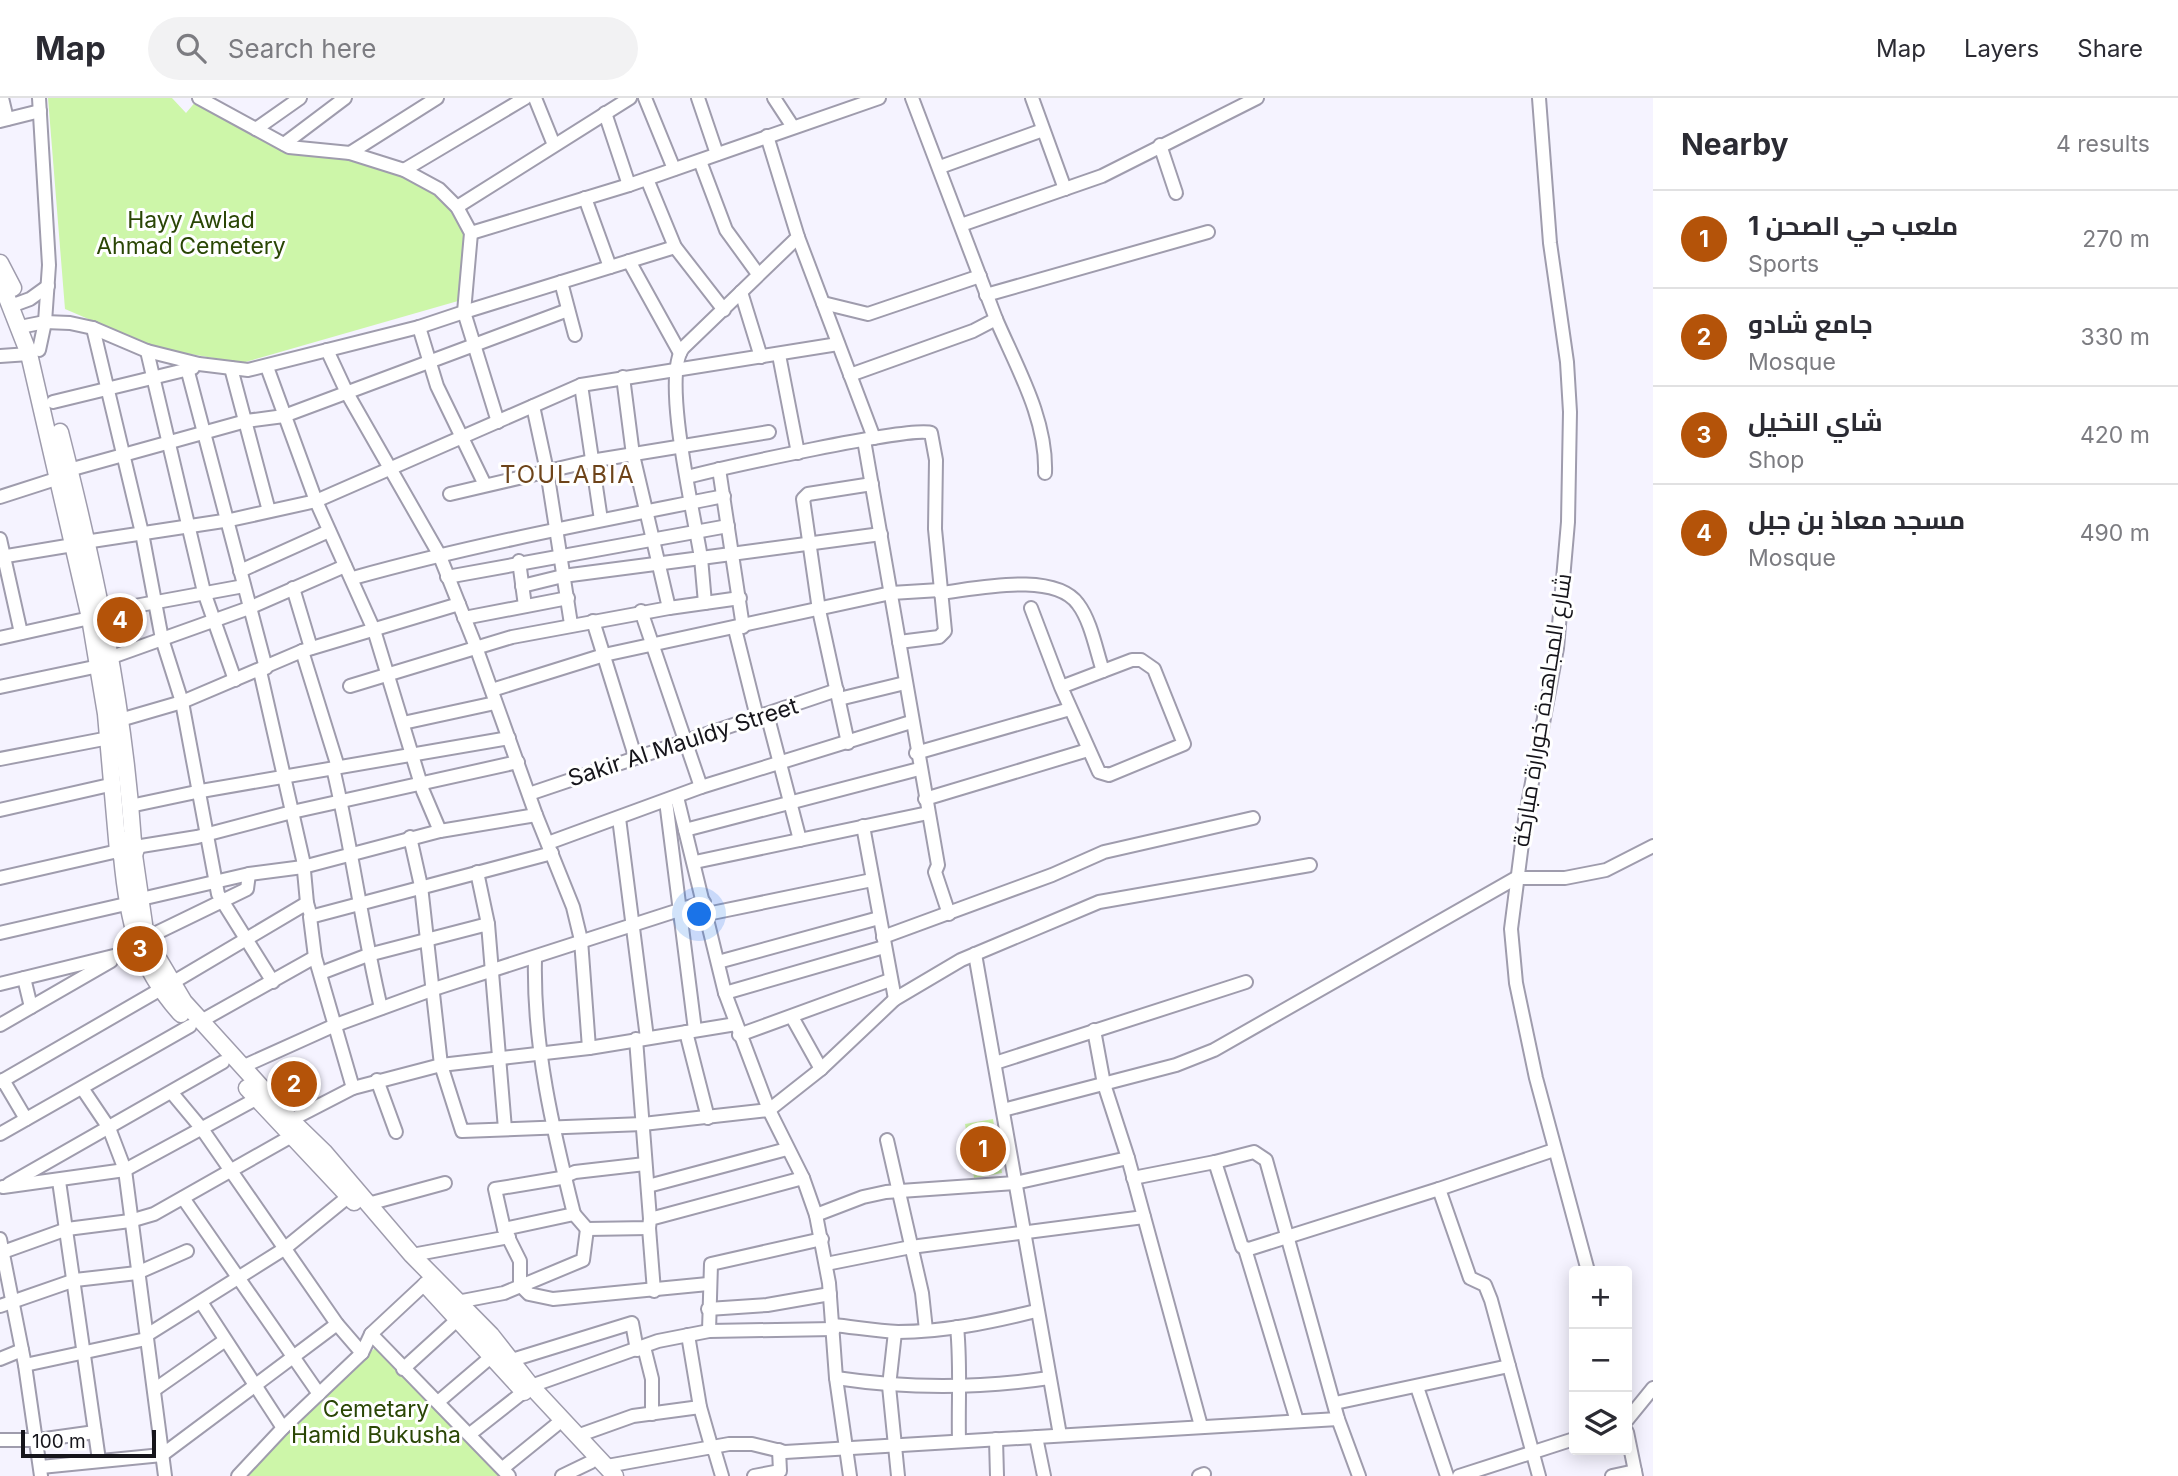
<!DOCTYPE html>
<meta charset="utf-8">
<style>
:root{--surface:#fff;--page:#f2f2f3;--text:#2b2b33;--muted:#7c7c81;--line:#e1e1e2;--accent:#b45309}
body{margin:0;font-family:Inter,Cairo,sans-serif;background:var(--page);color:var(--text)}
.controls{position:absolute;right:21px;bottom:21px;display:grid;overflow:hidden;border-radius:7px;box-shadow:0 4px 18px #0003}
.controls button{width:63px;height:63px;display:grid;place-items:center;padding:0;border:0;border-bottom:2px solid var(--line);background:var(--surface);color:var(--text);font:35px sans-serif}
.scale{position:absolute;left:21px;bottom:18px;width:135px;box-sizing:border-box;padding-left:7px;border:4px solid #16151b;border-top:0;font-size:19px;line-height:24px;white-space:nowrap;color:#16151b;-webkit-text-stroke:5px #fff;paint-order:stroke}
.you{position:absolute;left:700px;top:817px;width:24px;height:24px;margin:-18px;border:5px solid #fff;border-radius:50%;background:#1a73e8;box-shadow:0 0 0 10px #1a73e833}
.badge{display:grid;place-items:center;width:46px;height:46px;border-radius:50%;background:var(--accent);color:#fff;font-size:23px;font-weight:700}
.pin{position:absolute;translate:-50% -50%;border:4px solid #fff;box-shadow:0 2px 7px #0006}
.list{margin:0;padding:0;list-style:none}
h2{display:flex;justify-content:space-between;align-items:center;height:91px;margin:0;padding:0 28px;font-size:30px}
h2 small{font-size:23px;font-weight:400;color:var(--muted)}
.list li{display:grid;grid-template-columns:46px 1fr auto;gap:21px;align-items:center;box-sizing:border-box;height:98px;padding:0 28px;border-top:2px solid var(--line)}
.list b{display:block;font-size:26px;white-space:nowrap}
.list p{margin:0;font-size:23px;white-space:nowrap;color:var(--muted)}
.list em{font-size:23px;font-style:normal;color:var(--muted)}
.icon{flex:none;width:38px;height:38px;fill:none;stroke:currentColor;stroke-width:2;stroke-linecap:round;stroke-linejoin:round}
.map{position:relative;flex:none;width:1653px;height:1378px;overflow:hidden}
header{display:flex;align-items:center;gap:42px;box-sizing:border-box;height:98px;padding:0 35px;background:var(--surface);border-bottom:2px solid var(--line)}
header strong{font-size:33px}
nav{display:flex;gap:38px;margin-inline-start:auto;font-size:24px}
.search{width:490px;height:63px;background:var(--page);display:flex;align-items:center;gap:18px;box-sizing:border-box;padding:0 24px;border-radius:38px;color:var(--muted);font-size:26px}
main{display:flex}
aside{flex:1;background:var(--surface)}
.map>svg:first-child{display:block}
.green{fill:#cdf6a9}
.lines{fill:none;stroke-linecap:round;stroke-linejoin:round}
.minor-casing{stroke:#9f9cad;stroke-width:16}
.major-casing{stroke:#9f9cad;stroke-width:19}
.minor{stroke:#fff;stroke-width:12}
.major{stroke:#fff;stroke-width:16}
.labels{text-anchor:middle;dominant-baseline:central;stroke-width:6;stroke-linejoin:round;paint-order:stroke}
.park-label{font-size:23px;fill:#2a4605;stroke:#fff}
.street-label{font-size:23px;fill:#16151b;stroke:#fff}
.neighbourhood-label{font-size:24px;letter-spacing:2px;fill:#6e441a;stroke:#fff}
</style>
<header>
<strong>Map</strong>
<div class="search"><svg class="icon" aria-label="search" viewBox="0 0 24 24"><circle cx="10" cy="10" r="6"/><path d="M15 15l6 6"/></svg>Search here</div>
<nav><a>Map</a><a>Layers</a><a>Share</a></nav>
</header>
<main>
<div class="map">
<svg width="1653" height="1378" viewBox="0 0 1653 1378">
<rect width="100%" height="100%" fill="#f5f3ff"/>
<!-- green -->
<g class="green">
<path d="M 48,0 L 172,0 L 186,15 L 197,2 L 289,52 L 350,57 L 445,92 L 474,127 L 465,189 L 458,203 L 242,265 L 156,250 L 65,211 Z"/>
<path d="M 993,1021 L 1002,1075 L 974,1080 L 965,1026 Z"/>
<path d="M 377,1248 L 505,1378 L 248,1378 L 266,1353 Z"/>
</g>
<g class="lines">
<defs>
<g id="minor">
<path d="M 2,0 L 7,21"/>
<path d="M 535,0 L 554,47"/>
<path d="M 645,0 L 674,71"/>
<path d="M 698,0 L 717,56"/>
<path d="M 774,0 L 793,29"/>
<path d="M 1032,0 L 1065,91"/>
<path d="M 1539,0 L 1550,145 L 1567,264 L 1570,314 L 1568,424 L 1557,550 L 1525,722 L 1511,831 L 1516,885 L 1536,980 L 1588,1173"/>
<path d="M 605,15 L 629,87"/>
<path d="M 0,23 L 40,13"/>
<path d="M 256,31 L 300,0"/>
<path d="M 284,46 L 345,0"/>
<path d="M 1160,47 L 1176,95"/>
<path d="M 350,55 L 437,0"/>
<path d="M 700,63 L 726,132 L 758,176"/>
<path d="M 940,69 L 1043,32"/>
<path d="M 404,72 L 525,0"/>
<path d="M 647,81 L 675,149 L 724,212"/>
<path d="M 585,100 L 610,169"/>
<path d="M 457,109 L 630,0"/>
<path d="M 961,127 L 1102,78 L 1257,0"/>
<path d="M 471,135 L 629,87 L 879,0"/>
<path d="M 798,139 L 874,340"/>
<path d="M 629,163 L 680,255"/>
<path d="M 561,184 L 575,237"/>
<path d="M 741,194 L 761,259"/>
<path d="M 986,197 L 1208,134"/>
<path d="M 823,205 L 868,216 L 980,178"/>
<path d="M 11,208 L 30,201 L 48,188"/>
<path d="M 996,221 C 1017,270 1047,321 1045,375"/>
<path d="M 20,229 L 45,224 L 70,225 L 93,230 L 147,253 L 199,266 L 248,272 L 419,229 L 464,214 L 471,135 L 457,109 L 439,91 L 404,72 L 350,55 L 289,49 L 199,0"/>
<path d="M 419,229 L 437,288 L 485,387"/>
<path d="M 93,230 L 142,435 L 162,541 L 182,604 L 218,796 L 273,884"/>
<path d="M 39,252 L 45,224 L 49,167 L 39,0"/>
<path d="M 327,252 L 347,295 L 439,456 L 476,549 L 536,717 L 573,809 L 581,842 L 589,950"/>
<path d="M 147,253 L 204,494 L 235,582"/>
<path d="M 779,257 L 798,355"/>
<path d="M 0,258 L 29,256"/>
<path d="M 267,269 L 316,403 L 374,532 L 423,693 L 440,733"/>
<path d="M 231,270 L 269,413"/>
<path d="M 188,274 L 266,570"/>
<path d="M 850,277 L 973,233 L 996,221 L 912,0"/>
<path d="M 581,287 L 601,422"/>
<path d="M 53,304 L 193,270"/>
<path d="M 533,308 L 547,373 L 571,526"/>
<path d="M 498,324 L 464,214 L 675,149"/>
<path d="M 864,342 L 938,767 L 935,774 L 949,816"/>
<path d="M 719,371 L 743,529"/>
<path d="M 69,372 L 246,323 L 284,318 L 568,212"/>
<path d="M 687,379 C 718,371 914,327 931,335 L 936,362 L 935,431 L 945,533 L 939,539 L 899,544"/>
<path d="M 450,396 L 591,363 L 769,334"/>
<path d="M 0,399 L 59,380"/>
<path d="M 0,441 L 21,535"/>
<path d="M 85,444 L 230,422 L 316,403 L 581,287 L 838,246"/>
<path d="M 0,459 L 73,447"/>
<path d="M 519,463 L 525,508"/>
<path d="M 240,473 L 329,433"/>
<path d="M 447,479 L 728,428"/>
<path d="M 353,480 C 475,446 599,423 724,398"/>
<path d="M 522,488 L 563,478 L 701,460 C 695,420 661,279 683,250 L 798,139 L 767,38"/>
<path d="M 293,490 L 311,550"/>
<path d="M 940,495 C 976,491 1054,473 1078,506 C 1091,523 1096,552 1103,573"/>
<path d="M 705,505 L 701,460 L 881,436"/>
<path d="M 669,510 L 740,500"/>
<path d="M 1031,510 L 1061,589 L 1099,674 L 1109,677 L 1184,646 L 1154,571 L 1141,562 L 1132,562 L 1061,589"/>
<path d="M 641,513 L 701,689"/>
<path d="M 102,514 L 244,488"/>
<path d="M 464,520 L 568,500"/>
<path d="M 593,523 L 635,658"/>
<path d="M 735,531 L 757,619"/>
<path d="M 0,540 L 90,520"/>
<path d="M 302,553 L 338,669"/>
<path d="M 109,560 L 249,510 L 345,468"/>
<path d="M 260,573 L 303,762 L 307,805"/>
<path d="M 350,588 L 512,539 L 669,510 L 633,357 L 623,279"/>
<path d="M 0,589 L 99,568"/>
<path d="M 492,592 L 604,557 L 891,495 L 940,492"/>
<path d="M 839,601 L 905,585"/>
<path d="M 767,616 L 800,742"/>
<path d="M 120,622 L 182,604 L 302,553 L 459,506"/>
<path d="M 403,625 L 495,605"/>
<path d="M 848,645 L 819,512 L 803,401 L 808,396 L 872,386"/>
<path d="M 916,655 L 1070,611"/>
<path d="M 0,661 L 109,640"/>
<path d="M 333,670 C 352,750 362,830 381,910"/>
<path d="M 529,696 L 837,592"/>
<path d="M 677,699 L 725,895 L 769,1012 L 803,1080 L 816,1117 L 829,1185 L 836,1280 L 850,1378"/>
<path d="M 925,701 L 1088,652"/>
<path d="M 666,703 L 695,932"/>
<path d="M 130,708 L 201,693 L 509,640"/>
<path d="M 0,712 L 114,686"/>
<path d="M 619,720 L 647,940"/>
<path d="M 863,728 L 895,901"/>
<path d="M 685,732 L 919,671"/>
<path d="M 410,739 L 421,788 L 441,967 L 462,1033 L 643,1026 L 769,1012 L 821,971 L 895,901 L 961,862 L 1099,804 L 1310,767"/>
<path d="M 548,745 L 701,689 L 911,624"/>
<path d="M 135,749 L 197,739 L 292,714 L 518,664"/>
<path d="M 695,764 L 928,715"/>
<path d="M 477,774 L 488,826"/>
<path d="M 0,780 L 118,753"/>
<path d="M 141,801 L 249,776 L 303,769 L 440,733 L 536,717"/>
<path d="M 707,816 L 872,782"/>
<path d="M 0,835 L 126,806"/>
<path d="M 883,839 L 1052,777 L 1104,754 L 1253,720"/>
<path d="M 146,840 L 247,791 L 249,776"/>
<path d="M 975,856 L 1060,1337"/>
<path d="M 718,864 L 879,820"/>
<path d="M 321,875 L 368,857 L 488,826 L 505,1031"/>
<path d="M 24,880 L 31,909"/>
<path d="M 172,885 L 307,805 L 309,812"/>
<path d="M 0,886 L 138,852"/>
<path d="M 725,895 L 884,849"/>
<path d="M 792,919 L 821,971"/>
<path d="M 201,923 L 315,859"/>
<path d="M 0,927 L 111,863"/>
<path d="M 1094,932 L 1104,986 L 1128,1060 L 1201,1328"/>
<path d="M 686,934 L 708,1020"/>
<path d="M 739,937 L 890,882"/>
<path d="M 636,941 L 650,1121"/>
<path d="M 995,965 L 1246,884"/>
<path d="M 242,969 L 333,928 L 434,891 L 704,804"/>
<path d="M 3,982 L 26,1021"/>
<path d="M 377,982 L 396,1034"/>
<path d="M 0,984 L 161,891"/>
<path d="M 82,990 L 109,1030 L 125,1072 L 165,1378"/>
<path d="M 353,990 L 315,859 L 310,819 L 552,755"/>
<path d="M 172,995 L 202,1031 L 337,1226 L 362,1255"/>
<path d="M 1003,1012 L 1176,967 L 1214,952 L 1516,780 L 1565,780 L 1606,772 L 1653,748"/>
<path d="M 0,1036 L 190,928"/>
<path d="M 887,1042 L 922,1195 L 926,1232"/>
<path d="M 1215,1064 L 1254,1054 L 1266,1062 L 1338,1321 L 1359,1378"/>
<path d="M 645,1066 L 575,1074 L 561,1080 L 495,1091 L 504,1131 L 520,1163 L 520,1187 L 529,1196 L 553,1201 L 708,1186"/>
<path d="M 1133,1080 L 1215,1064 L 1242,1149 L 1249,1151 L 1439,1091"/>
<path d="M 59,1083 L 99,1362"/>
<path d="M 9,1086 L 223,964"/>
<path d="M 648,1088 L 787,1051"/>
<path d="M 3,1089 L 125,1072 L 256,1001"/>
<path d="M 183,1100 L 319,1296"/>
<path d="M 368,1106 L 445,1085"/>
<path d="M 574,1116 L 587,1131 L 649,1130 L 650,1121 L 803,1080"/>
<path d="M 816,1117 L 863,1099 L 886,1094 L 1015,1085 L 1128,1060"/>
<path d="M 649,1130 L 654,1193"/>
<path d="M 504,1131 L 574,1116 C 553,1032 533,949 535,861"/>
<path d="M 0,1141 L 25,1267 L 41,1378"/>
<path d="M 1245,1151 L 1297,1323"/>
<path d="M 0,1155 L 67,1131 L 130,1123 L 154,1116 L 290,1039 L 291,1022 L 353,990 L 441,967 L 589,950 L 736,926"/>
<path d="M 412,1157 L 509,1139"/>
<path d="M 826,1166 L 911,1149 L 1144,1119"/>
<path d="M 201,1204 L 283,1330"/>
<path d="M 457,1204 L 504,1195 L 583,1162 L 587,1131"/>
<path d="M 0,1208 L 75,1182 L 137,1175 L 187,1153"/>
<path d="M 708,1211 L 767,1207 L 830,1196"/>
<path d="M 833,1227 C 854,1229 876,1233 898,1234 C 944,1234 991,1224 1036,1213"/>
<path d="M 957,1229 C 961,1267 958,1304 959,1342"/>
<path d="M 709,1233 L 711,1166 L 822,1141"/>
<path d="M 895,1234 L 889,1288 L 898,1378"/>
<path d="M 371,1236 L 509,1378"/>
<path d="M 147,1237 L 284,1151 L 349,1098"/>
<path d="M 688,1237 L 700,1309 L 712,1351"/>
<path d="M 644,1249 L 652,1281 L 652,1316"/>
<path d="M 0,1261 L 22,1252"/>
<path d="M 512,1262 L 632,1225 L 637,1252"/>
<path d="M 25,1267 L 146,1241"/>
<path d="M 403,1271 L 458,1221"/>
<path d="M 836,1280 C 909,1291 976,1291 1049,1280"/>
<path d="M 1417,1289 L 1447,1378"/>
<path d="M 154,1292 L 224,1243"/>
<path d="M 438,1304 L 492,1258"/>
<path d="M 1335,1305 L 1509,1268"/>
<path d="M 1627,1322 L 1653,1290"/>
<path d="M 1627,1334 L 1636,1378"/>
<path d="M 470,1336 L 531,1288 L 658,1243 L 709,1233 L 834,1231"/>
<path d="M 577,1338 L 633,1318 L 700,1309"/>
<path d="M 1036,1339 L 1044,1378"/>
<path d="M 996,1341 L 997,1378"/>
<path d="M 0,1342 L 38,1342 L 95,1334"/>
<path d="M 714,1351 L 722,1378"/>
<path d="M 607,1368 L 729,1346 L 752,1346 L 785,1354 L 1338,1321"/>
<path d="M 41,1369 L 162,1357 L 337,1226"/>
<path d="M 503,1370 L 556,1327"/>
<path d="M 238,1378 L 283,1330 L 362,1255 L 371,1236 L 430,1181"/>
<path d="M 562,1378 L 591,1364"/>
<path d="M 754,1378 L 780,1373 L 779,1352"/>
<path d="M 1199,1378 L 1204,1376"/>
<path d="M 1459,1378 L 1574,1341"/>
<path d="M 1539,1378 L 1491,1202 L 1485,1187 L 1470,1180 L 1439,1091 L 1554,1052"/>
<path d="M 1612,1378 L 1635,1373"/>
</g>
<g id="major">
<path d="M 0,165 L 13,190"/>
<path d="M 0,182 L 29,256 L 90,520 L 106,616 L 118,753 L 125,760 L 134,757 L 136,751 L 133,744 L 125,742 L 119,747"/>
<path d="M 60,334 C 94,468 124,605 133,744"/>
<path d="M 134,757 L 146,840 L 184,904 L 291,1022 L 324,1054 L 412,1157 L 491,1237 L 531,1288 L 615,1378"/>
<path d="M 122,758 C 128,822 137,867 181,916"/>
<path d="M 247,990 L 354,1104"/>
<path d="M 426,1187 L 524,1294"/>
</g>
</defs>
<!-- minor casing -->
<use href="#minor" class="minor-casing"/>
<!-- major casing -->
<use href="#major" class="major-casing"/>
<!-- minor -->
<use href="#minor" class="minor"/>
<!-- major -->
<use href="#major" class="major"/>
</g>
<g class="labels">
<!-- park labels -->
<g class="park-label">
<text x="191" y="122">Hayy Awlad<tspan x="191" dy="26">Ahmad Cemetery</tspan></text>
<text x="376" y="1311">Cemetary<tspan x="376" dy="26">Hamid Bukusha</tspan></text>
</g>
<!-- street labels -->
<g class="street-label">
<text transform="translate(1542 612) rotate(-81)">شارع المجاهدة خورارة مباركة</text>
<text transform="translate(683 644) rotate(-18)">Sakir Al Mauldy Street</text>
</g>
<!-- neighbourhood labels -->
<g class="neighbourhood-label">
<text x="568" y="376">TOULABIA</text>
</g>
</g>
</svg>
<div class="controls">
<button>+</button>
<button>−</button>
<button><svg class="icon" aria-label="layers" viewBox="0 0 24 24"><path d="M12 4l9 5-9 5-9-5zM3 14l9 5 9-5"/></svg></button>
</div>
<div class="scale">100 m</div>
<div class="you"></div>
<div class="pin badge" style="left:983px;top:1051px">1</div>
<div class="pin badge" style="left:294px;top:986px">2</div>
<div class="pin badge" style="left:140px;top:851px">3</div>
<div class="pin badge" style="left:120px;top:522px">4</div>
</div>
<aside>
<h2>Nearby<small>4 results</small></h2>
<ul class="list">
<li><span class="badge">1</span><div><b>ملعب حي الصحن 1</b><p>Sports</p></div><em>270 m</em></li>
<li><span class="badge">2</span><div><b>جامع شادو</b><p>Mosque</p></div><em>330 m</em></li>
<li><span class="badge">3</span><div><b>شاي النخيل</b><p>Shop</p></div><em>420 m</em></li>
<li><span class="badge">4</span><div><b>مسجد معاذ بن جبل</b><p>Mosque</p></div><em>490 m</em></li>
</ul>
</aside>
</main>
